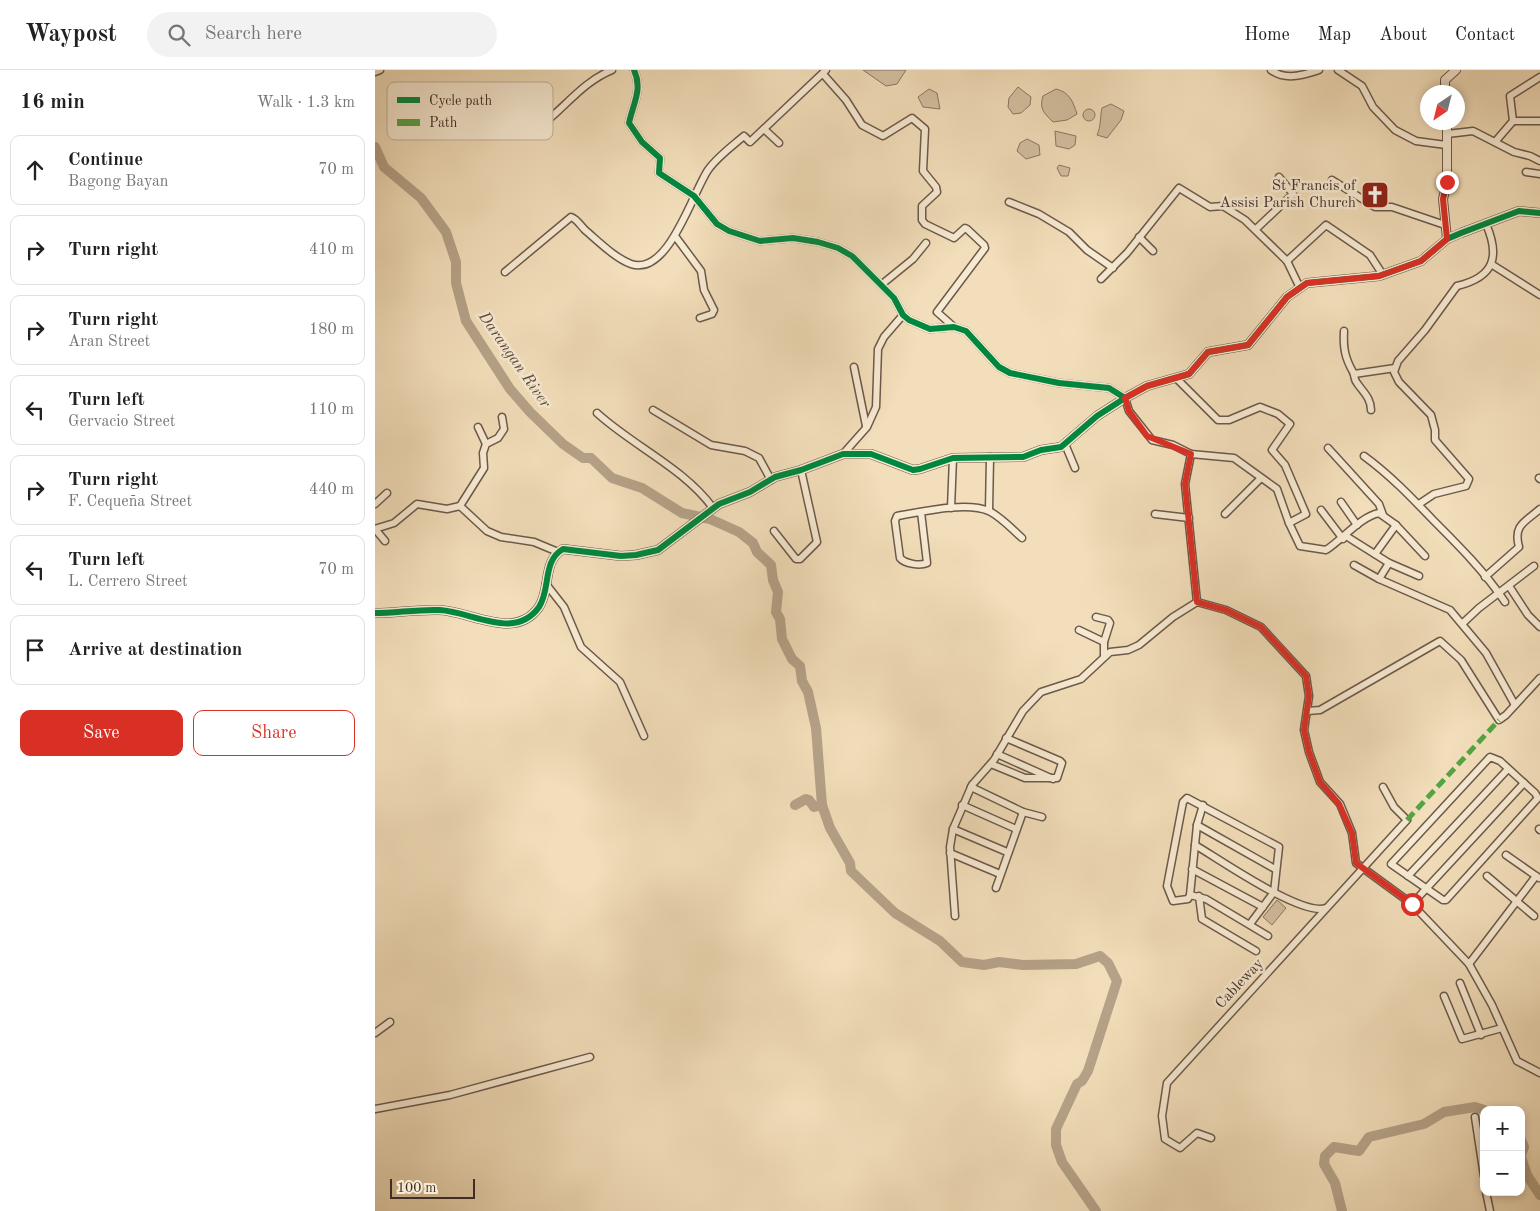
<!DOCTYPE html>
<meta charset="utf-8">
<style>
:root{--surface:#fff;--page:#f2f2f2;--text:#222;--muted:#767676;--line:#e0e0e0;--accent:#d93025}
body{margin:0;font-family:"Old Standard TT",serif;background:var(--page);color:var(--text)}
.controls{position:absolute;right:15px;bottom:15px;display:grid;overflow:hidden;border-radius:10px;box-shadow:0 2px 8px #0003}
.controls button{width:45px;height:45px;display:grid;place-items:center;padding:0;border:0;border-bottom:1px solid var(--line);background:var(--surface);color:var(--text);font:25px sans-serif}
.compass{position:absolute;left:1045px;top:15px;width:45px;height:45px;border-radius:50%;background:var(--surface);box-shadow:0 2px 8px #0003;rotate:215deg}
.scale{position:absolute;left:15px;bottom:12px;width:85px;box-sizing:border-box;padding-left:5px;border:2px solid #402d26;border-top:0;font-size:14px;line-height:18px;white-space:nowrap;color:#402d26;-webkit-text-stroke:4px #f7ead2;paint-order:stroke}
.stop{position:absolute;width:15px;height:15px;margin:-11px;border:4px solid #d93025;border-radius:50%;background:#fff}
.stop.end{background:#d93025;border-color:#fff;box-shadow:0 1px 5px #0008}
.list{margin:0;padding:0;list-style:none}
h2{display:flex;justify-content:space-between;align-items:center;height:65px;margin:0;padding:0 20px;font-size:21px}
h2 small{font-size:16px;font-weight:400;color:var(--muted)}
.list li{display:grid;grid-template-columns:32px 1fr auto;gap:15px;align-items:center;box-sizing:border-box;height:70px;margin:0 10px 10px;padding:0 10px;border:1px solid var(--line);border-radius:10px}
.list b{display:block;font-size:19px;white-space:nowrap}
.list p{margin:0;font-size:16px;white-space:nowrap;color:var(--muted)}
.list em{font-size:16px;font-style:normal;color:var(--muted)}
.actions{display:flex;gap:10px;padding:15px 20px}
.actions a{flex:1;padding:11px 0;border:1px solid var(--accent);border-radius:10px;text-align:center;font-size:18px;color:var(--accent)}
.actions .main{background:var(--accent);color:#fff}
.icon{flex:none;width:28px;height:28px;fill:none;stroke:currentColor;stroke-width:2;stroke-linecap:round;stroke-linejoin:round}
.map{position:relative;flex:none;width:1165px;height:1141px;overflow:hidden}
header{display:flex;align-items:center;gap:30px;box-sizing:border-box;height:70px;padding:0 25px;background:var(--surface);border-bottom:1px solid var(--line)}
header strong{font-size:24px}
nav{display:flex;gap:28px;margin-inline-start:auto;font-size:18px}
.search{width:350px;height:45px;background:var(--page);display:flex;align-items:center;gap:12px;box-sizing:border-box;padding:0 18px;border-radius:28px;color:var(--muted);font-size:19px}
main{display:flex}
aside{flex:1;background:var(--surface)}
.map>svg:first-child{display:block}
.green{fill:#d4c0a1;stroke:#8a7664}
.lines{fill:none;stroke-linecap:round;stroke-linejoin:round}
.river{stroke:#b5a288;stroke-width:10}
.minor-casing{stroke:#6c594b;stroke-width:9}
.tertiary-casing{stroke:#6c594b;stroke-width:10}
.minor{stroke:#f7ead2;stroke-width:6}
.tertiary{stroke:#f7ead2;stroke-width:8}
.quiet{stroke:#54a442;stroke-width:5;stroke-dasharray:10 5;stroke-linecap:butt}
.cycleway-casing{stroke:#f7ead2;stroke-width:9}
.cycleway{stroke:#00873e;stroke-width:6}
.route{stroke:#d93025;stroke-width:6}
.labels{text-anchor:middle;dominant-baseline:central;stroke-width:5;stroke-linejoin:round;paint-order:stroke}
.poi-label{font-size:15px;fill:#402d26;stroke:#f7ead2;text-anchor:end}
.street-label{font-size:15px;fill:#402d26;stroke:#f7ead2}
.water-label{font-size:16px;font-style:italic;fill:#5d4a3e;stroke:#f7ead2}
.key{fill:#f7ead2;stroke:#c0b19e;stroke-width:1}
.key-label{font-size:14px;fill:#402d26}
</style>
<header>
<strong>Waypost</strong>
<div class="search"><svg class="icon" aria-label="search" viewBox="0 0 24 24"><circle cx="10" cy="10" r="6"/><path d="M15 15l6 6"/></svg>Search here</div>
<nav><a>Home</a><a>Map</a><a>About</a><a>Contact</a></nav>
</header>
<main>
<aside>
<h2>16 min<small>Walk · 1.3 km</small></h2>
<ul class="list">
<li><svg class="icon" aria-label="ahead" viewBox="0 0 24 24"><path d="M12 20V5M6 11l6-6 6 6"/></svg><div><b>Continue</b><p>Bagong Bayan</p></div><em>70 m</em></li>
<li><svg class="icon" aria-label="right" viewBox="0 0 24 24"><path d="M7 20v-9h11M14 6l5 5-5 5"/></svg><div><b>Turn right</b></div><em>410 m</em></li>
<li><svg class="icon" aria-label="right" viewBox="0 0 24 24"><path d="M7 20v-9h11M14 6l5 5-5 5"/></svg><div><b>Turn right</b><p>Aran Street</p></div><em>180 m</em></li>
<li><svg class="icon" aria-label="left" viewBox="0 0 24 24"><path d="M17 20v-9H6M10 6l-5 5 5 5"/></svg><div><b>Turn left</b><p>Gervacio Street</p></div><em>110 m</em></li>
<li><svg class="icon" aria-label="right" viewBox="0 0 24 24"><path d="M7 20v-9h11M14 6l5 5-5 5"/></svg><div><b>Turn right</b><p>F. Cequeña Street</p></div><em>440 m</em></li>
<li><svg class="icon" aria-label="left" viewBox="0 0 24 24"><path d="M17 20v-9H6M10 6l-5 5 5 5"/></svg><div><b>Turn left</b><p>L. Cerrero Street</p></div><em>70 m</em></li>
<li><svg class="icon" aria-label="arrive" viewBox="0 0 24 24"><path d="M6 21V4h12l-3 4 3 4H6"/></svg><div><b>Arrive at destination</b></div></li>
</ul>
<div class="actions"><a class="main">Save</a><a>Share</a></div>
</aside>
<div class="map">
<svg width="1165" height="1141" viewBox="0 0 1165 1141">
<rect width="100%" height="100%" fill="#f2deba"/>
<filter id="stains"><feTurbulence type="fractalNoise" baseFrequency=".004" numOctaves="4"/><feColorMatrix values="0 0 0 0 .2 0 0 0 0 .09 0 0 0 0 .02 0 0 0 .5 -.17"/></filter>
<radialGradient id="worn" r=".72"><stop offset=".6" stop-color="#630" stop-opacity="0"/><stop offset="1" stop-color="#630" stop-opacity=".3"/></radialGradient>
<!-- green -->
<g class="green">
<path d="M 488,0 L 531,0 L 522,14 L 511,16 Z"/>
<path d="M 643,17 L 656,27 L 655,35 L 646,43 L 638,44 L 633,37 L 634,28 Z"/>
<path d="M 554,19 L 562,23 L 565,39 L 548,37 L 543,27 Z"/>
<path d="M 681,19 C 694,22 698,31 702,44 L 692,50 L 678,52 C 669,43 664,39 668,26 Z"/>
<path d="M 736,34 L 749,41 L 746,50 L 732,68 L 722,65 C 726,57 725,47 727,38 Z"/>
<circle cx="714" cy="45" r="6"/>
<path d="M 680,61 L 701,66 L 700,75 L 694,79 L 681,76 Z"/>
<path d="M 652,69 L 664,75 L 665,85 L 651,89 L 642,81 L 645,73 Z"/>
<path d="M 684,95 L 695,98 L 693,106 L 686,106 L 682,98 Z"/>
<path d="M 902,830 L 911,838 L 897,855 L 888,847 Z"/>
</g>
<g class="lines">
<!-- river -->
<g class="river">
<path d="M 0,77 L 9,97 L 46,128 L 71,162 L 81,192 L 81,213 L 91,251 L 135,319 L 155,342 L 188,374 L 208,388 L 216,388 L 237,408 L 267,418 L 307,443 L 335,449 L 364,462 L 378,473 L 382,482 L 396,495 L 398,510 L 403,522 L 401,542 L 405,549 L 407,569 L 417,589 L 425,596 L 427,611 L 433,622 L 441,658 L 447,735"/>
<path d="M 420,735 L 431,729 L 434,730 L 439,737 L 447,735 L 455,758 L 475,793 L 476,801 L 520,843 L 565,871 L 587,892 L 609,895 L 624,892 L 648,895 L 701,894 L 725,886 L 733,893 L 742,911 L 713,1001 L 707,1011 L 702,1014 L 681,1059 L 681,1075 L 687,1092 L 721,1141"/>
<path d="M 1146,1070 L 1149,1077 L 1146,1085"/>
<path d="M 1146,1087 L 1152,1105 L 1165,1125"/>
<path d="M 967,1141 L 960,1113 L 949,1094 L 950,1086 L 959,1077 L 984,1081 L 994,1067 L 1049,1054 L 1069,1042 L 1100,1037 L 1109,1040"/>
</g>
<defs>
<g id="minor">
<path d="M 259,0 C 268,19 258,34 254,53 L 267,72 L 285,88 L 284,103 L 319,126 L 342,154 L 354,161 L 385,171 L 418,168 L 443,172 L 463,178 L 477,186 L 519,228 L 528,245 L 534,250 L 555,259 L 579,257 L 591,261 L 624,297 L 635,303 L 684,313 L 734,318 L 750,328 L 754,341 L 777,370 L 798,375 L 816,384 L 859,388 L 902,419 L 914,453 L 925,476 L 951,480 C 968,469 985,447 1004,443 L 1021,455 L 1050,486"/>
<path d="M 896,0 C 911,11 928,5 944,0"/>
<path d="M 963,0 L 987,16 L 998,37 L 1020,60 L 1041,71 L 1071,75"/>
<path d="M 0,2 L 5,0"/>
<path d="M 448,4 L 471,30 L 487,55 L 508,66 L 537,48 L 550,59 L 548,101 L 561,117 L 562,122 L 547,136 L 547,150 L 550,154 L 579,168 L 590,158 L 592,159 L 609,175 L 610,178 L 562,242 L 579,257"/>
<path d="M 1138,51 L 1165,51"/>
<path d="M 163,58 C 188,40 207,12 237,0"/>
<path d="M 389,59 L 404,73"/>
<path d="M 1072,64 L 1098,61 L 1139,82 L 1155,86 L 1165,91"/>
<path d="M 1120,72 L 1138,51 L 1135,26 L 1165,7"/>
<path d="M 1151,102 L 1165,104"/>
<path d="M 957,110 L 1000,137 L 1017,137 L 1070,155"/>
<path d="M 634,132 L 664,144 L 694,162 L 712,180 L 738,198"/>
<path d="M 881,159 L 918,124 L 904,107"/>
<path d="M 300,166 L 326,201 L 329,220 L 339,240 L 337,244 L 325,248"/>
<path d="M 764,167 L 778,181"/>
<path d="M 912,191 L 925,218"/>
<path d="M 1116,194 L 1165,225"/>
<path d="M 130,202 L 196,147 C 202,149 205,155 210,160 C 223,171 240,188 256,194 C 293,207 317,124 333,100 C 342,87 356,77 369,66 L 375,72 L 451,0"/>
<path d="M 726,209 L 752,183 L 804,118 L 835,137 L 848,136 L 870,150 L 912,191 L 951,155 L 995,185 L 1008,205"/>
<path d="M 506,215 L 538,189 L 551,173"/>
<path d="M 969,261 C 968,278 970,288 978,302 C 980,306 979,310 982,313 C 988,322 996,328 996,340"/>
<path d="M 479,297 L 491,356"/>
<path d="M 979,304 L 1020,298"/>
<path d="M 801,308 L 843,350 L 854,350 L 885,337 L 903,344 L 915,354 L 897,380 L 910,395 L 931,444 L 914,453"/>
<path d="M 278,340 L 336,375 L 370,381 L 384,388 L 396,410"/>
<path d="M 222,343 C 258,376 309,398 338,438"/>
<path d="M 103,357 L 111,374"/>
<path d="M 690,374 L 700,398"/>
<path d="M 953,378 L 1004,434 L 1008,445"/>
<path d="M 468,384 L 492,357 L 501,337 L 503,279 L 509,267 L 528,245"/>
<path d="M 816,384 L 810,414 L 822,532"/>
<path d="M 989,386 C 1015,405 1036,427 1059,451 C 1084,476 1110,502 1130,532"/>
<path d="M 1164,408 L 1165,409"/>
<path d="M 966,432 L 982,455"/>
<path d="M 0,434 L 12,423"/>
<path d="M 1044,434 L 1059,424 L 1091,416 L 1094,409 L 1060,370 L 1060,360 L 1056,345 L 1024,312 L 1019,302 L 1023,291 L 1050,260 L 1082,216 C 1120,207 1125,186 1111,154"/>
<path d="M 85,436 L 112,461 L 126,467 L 159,472 L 183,482"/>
<path d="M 576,438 L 578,388"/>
<path d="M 946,440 L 968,469"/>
<path d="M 614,441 L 615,387"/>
<path d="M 546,442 L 552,493 C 545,496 530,494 525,488 L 520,451 L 522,446 C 546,442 591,431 614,441 C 626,447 637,459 647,468"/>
<path d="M 780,444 L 814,448"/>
<path d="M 850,444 L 886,408"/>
<path d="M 0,459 L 19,453 L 42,434 L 72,439 L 85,436 L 109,398 L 108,383 L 111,374 L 123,368 L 129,359 L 127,347"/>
<path d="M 0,459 L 10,471"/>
<path d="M 399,461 L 421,489 L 425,489 L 442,472 L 426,400"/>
<path d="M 971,466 L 1014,493 L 1044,506"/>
<path d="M 1000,484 L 1021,455"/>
<path d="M 979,495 L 1004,509 L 1075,540 L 1111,583 L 1140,635"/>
<path d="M 1110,507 L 1144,477 C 1138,455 1150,452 1165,439"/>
<path d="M 1004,509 L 1014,493"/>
<path d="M 171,514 L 189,537 L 206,577 L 245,612 L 269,666"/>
<path d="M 1134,516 L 1153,545 L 1165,557"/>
<path d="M 822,532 L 851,540 L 886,557 L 931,606 L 934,626 L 929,660 L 934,682 L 945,712 L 965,734 L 977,763 L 981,793 L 1037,834 L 1094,894 L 1117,935 L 1142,991 L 1165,1003"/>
<path d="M 721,547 L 733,550 L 735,553 L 729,572 L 729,586"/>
<path d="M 1088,553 L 1104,538 L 1159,496"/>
<path d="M 704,560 L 729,572"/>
<path d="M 933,641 L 945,640 L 1065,571 L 1086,590 L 1124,650 L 1131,645 L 1165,608"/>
<path d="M 622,684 L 678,709"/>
<path d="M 1115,687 L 1125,691 L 1160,723 L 1163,728 L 1071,830 L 1068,830 L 1016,794 Z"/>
<path d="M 616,694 L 650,708 L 682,708 L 687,693 L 685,691 L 631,668"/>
<path d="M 596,717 L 648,742 L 667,747"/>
<path d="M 587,735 L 641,759"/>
<path d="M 828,735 L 822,755 L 815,825 L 831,829 L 893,866"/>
<path d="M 822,755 L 900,799"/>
<path d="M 578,759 L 632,782"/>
<path d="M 1164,759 L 1165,760"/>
<path d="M 820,775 C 844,789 927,847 951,838"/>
<path d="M 575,783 L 625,804"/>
<path d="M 1131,785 L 1164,808"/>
<path d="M 817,799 L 888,837"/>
<path d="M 1033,806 L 1133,699"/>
<path d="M 1112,806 L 1159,846"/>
<path d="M 621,818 L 648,742"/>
<path d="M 815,825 L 813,829 L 798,831 L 792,816 L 808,732 L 812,728 L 904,777 L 899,822 L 875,854"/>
<path d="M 824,826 L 827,849 L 881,881"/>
<path d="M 1037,834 L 1149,713"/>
<path d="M 580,846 L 575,777 L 578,759 L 597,715 L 619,690 L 648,641 L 666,622 L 706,609 L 735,582 L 753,580 L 764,575 L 798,547 L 822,532"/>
<path d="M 1094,894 L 1161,806"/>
<path d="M 1085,913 L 1106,965"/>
<path d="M 1069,926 L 1087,969 L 1127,958"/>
<path d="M 0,963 L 15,952"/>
<path d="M 0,1039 L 75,1025 L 215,987"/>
<path d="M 1100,1047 L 1109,1106"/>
<path d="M 836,1068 L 822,1063 L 805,1078 L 790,1069 L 787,1046 L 792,1013 L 1032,750 L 1019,737 L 1008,717"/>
<path d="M 1111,1122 L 1115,1141"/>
</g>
<g id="tertiary">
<path d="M 1070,22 L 1070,10 L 1081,0"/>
<path d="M 1072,52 L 1072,112 L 1068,129 L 1072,169"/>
<path d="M 0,543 C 21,543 43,539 65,540 C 98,542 140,571 164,537 C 176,519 167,491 188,479 L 246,486 L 261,485 L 283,480 L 344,434 L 375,422 L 400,407 L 426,400 L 468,384 L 496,384 L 538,400 L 545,399 L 578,388 L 648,387 L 666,380 L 686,377 L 722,346 L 750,328 L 772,316 L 814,304 L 833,282 L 873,275 L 912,227 L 932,213 L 1004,206 L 1046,191 L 1072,169 L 1086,163 L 1144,141 L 1165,143"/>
</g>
</defs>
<!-- minor casing -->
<use href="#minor" class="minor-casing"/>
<!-- tertiary casing -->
<use href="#tertiary" class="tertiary-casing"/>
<!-- minor -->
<use href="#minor" class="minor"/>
<!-- tertiary -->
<use href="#tertiary" class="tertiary"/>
<!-- quiet -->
<path class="quiet" d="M 1032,750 L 1124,650"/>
<defs>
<g id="cycleway">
<path d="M 259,0 C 268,19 258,34 254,53 L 267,72 L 285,88 L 284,103 L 319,126 L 342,154 L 354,161 L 385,171 L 418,168 L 443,172 L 463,178 L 477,186 L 519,228 L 528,245 L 534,250 L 555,259 L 579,257 L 591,261 L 624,297 L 635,303 L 684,313 L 734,318 L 750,328"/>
<path d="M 0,543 C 21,543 43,539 65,540 C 98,542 140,571 164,537 C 176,519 167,491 188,479 L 246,486 L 261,485 L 283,480 L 344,434 L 375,422 L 400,407 L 426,400 L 468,384 L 496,384 L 538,400 L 545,399 L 578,388 L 648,387 L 666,380 L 686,377 L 722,346 L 750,328 L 772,316 L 814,304 L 833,282 L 873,275 L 912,227 L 932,213 L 1004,206 L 1046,191 L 1072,169 L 1086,163 L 1144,141 L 1165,143"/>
</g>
</defs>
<!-- cycleway casing -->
<use href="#cycleway" class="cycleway-casing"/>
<!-- cycleway -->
<use href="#cycleway" class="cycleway"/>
</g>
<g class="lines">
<!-- route -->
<path class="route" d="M 1037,834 L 981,793 L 977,763 L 964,734 L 945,712 L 934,682 L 929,660 L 934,626 L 931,606 L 886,557 L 851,540 L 822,532 L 810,414 L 816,384 L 772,366 L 754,341 L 750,328 L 772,316 L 814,304 L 833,282 L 873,275 L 912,227 L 932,213 L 1004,206 L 1046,191 L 1072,169 L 1068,129 L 1072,112"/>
</g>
<!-- icons -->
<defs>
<symbol id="church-square" viewBox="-11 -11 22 22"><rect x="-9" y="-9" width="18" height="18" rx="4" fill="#8f2418" stroke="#f7ead2"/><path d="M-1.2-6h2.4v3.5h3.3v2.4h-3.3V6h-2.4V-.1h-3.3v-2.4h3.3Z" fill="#fff"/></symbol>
</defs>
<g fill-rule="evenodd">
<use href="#church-square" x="984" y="109" width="32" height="32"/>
</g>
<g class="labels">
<!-- poi labels -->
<g class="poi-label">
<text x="981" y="116">St Francis of<tspan x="981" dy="17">Assisi Parish Church</tspan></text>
</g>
<!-- street labels -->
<g class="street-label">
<text transform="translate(865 914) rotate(-47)">Cableway</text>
</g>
<!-- water labels -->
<g class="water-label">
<text transform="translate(139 290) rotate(55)">Darangan River</text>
</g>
</g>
<!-- legend -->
<rect x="12" y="12" width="166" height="58" rx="8" class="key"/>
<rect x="22" y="27" width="23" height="6" fill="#00873e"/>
<rect x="22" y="49" width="23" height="7" fill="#54a442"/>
<g class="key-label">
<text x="54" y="35">Cycle path</text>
<text x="54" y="57">Path</text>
</g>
<rect width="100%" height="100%" filter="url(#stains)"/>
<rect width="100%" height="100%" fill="url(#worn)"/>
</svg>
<div class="controls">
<button>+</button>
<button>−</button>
</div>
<svg class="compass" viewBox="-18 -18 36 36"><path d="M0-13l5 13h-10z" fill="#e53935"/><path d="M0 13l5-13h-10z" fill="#767676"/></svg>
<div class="scale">100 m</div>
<div class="stop" style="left:1037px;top:834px"></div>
<div class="stop end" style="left:1072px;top:112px"></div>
</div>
</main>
